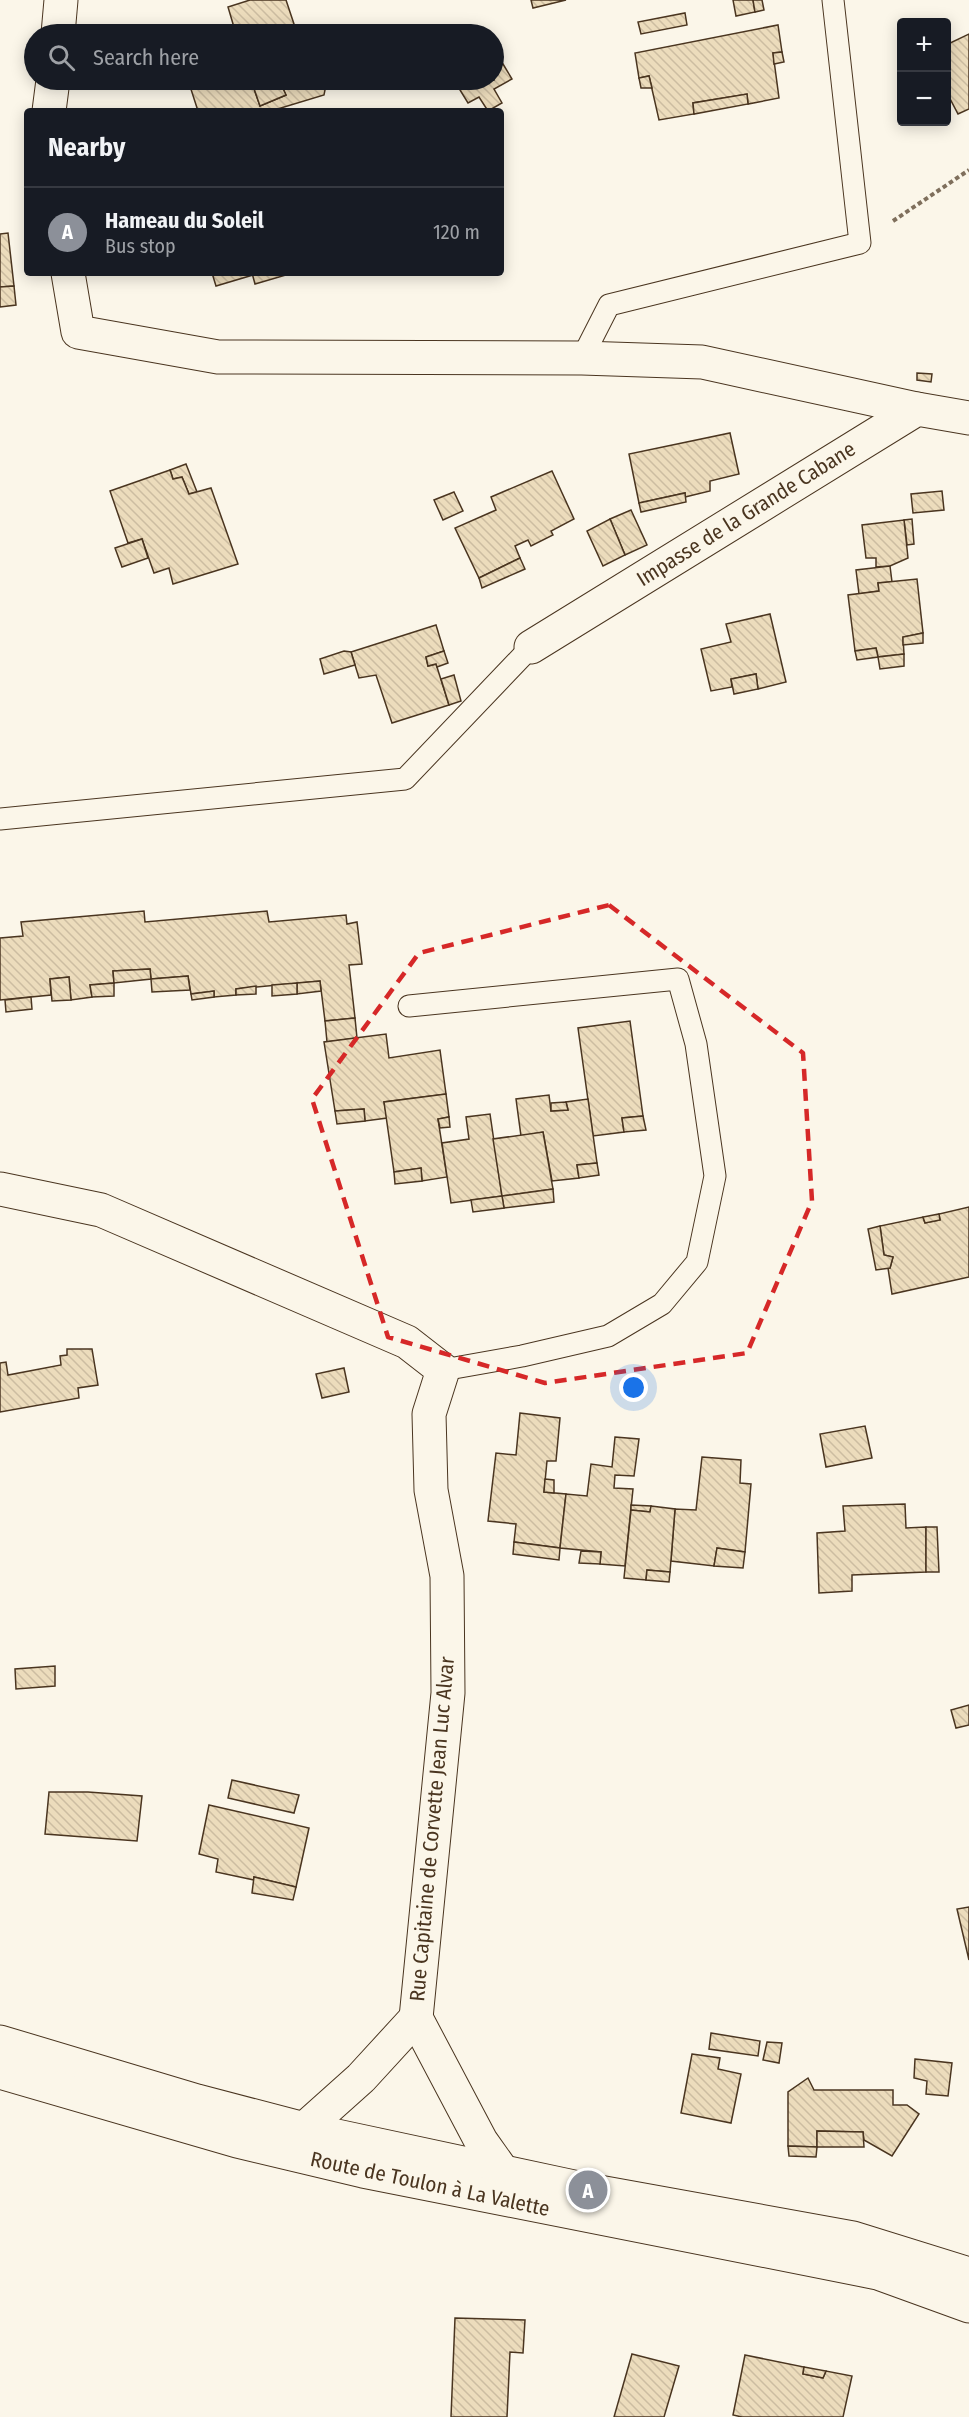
<!DOCTYPE html>
<meta charset="utf-8">
<style>
:root{--surface:#171b24;--page:#242831;--text:#f1f3f6;--muted:#9ea1a6;--line:#363941;--accent:#8c9099}
body{margin:0;font-family:"Fira Sans Condensed",sans-serif;background:var(--page);color:var(--text)}
.controls{position:absolute;right:18px;top:18px;display:grid;overflow:hidden;border-radius:6px;box-shadow:0 3px 15px #0003}
.controls button{width:54px;height:54px;display:grid;place-items:center;padding:0;border:0;border-bottom:2px solid var(--line);background:var(--surface);color:var(--text);font:30px sans-serif}
.you{position:absolute;left:634px;top:1388px;width:21px;height:21px;margin:-15px;border:4px solid #fff;border-radius:50%;background:#1a73e8;box-shadow:0 0 0 9px #1a73e833}
.badge{display:grid;place-items:center;width:39px;height:39px;border-radius:50%;background:var(--accent);color:#fff;font-size:20px;font-weight:700}
.pin{position:absolute;translate:-50% -50%;border:3px solid #fff;box-shadow:0 2px 6px #0006}
.list{margin:0;padding:0;list-style:none}
h2{display:flex;justify-content:space-between;align-items:center;height:78px;margin:0;padding:0 24px;font-size:26px}
h2 small{font-size:20px;font-weight:400;color:var(--muted)}
.list li{display:grid;grid-template-columns:39px 1fr auto;gap:18px;align-items:center;box-sizing:border-box;height:90px;padding:0 24px;border-top:2px solid var(--line)}
.list b{display:block;font-size:22px;white-space:nowrap}
.list p{margin:0;font-size:20px;white-space:nowrap;color:var(--muted)}
.list em{font-size:20px;font-style:normal;color:var(--muted)}
.icon{flex:none;width:33px;height:33px;fill:none;stroke:currentColor;stroke-width:2;stroke-linecap:round;stroke-linejoin:round}
.map{position:relative;flex:none;width:969px;height:2417px;overflow:hidden}
.search{position:absolute;background:var(--surface);box-shadow:0 3px 15px #0003;left:24px;top:24px;width:480px;height:66px;display:flex;align-items:center;gap:15px;box-sizing:border-box;padding:0 21px;border-radius:33px;color:var(--muted);font-size:22px}
.panel{position:absolute;background:var(--surface);box-shadow:0 3px 15px #0003;left:24px;top:108px;width:480px;height:168px;border-radius:6px}
.map>svg:first-child{display:block}
.building{fill:url(#building-back-hatch);stroke:#4a3520;stroke-width:1.5}
.lines{fill:none;stroke-linecap:round;stroke-linejoin:round}
.lane-casing{stroke:#4a3520;stroke-width:23}
.street-casing{stroke:#4a3520;stroke-width:35}
.primary-casing{stroke:#4a3520;stroke-width:35}
.path{stroke:#7f6f5c;stroke-width:4;stroke-dasharray:4.5 3;stroke-linecap:butt}
.lane{stroke:#fbf6e9;stroke-width:21}
.street{stroke:#fbf6e9;stroke-width:33}
.primary{stroke:#fbf6e9;stroke-width:33}
.marked{fill:none;stroke:#d62828;stroke-width:4.5;stroke-dasharray:12 8;stroke-linejoin:round}
.labels{text-anchor:middle;dominant-baseline:central;stroke-width:4.5;stroke-linejoin:round;paint-order:stroke}
.street-label{font-size:21px;fill:#4a3520;stroke:#fbf6e9}
</style>
<div class="map">
<svg width="969" height="2417" viewBox="0 0 969 2417">
<defs>
<pattern id="building-back-hatch" width="6" height="6" patternUnits="userSpaceOnUse" patternTransform="scale(1.5)"><rect width="6" height="6" fill="#ecdcbc"/><path d="M-1 5l2 2M0 0l6 6M5-1l2 2" fill="none" stroke="#ccbda1"/></pattern>
</defs>
<rect width="100%" height="100%" fill="#fbf6e9"/>
<!-- building -->
<g class="building">
<path d="M 250,0 L 286,0 L 296,30 L 304,28 L 305,33 L 315,34 L 236,34 L 228,7 Z"/>
<path d="M 531,0 L 566,0 L 533,8 Z"/>
<path d="M 733,0 L 753,0 L 755,12 L 736,16 Z"/>
<path d="M 753,0 L 762,0 L 764,10 L 755,12 Z"/>
<path d="M 685,13 L 687,25 L 641,34 L 638,22 Z"/>
<path d="M 778,25 L 782,52 L 773,53 L 779,98 L 748,104 L 747,94 L 693,103 L 694,114 L 659,120 L 649,76 L 639,78 L 635,53 Z"/>
<path d="M 969,34 L 969,109 L 958,114 L 946,91 L 946,45 Z"/>
<path d="M 782,52 L 784,62 L 774,64 L 773,53 Z"/>
<path d="M 503,64 L 512,79 L 494,89 L 502,103 L 488,111 L 479,97 L 468,103 L 460,90 L 478,80 L 494,80 L 494,70 Z"/>
<path d="M 649,76 L 652,88 L 641,88 L 639,78 Z"/>
<path d="M 188,80 L 251,80 L 260,106 L 286,95 L 279,80 L 327,80 L 324,95 L 271,111 L 198,111 Z"/>
<path d="M 251,80 L 279,80 L 286,95 L 260,106 Z"/>
<path d="M 747,94 L 748,104 L 694,114 L 693,103 Z"/>
<path d="M 8,233 L 14,286 L 0,287 L 0,234 Z"/>
<path d="M 212,273 L 252,273 L 253,275 L 216,286 Z"/>
<path d="M 252,273 L 286,273 L 286,275 L 255,284 Z"/>
<path d="M 14,286 L 16,305 L 0,307 L 0,287 Z"/>
<path d="M 917,373 L 932,374 L 931,382 L 917,380 Z"/>
<path d="M 730,433 L 739,474 L 710,481 L 710,491 L 685,497 L 685,493 L 639,503 L 629,454 Z"/>
<path d="M 186,464 L 197,492 L 189,494 L 182,477 L 173,479 L 170,470 Z"/>
<path d="M 170,470 L 173,479 L 182,477 L 189,494 L 211,488 L 238,564 L 173,584 L 169,568 L 154,573 L 142,539 L 128,543 L 110,491 Z"/>
<path d="M 552,471 L 574,519 L 551,531 L 553,535 L 531,546 L 528,540 L 515,546 L 520,558 L 479,578 L 455,528 L 496,510 L 491,497 Z"/>
<path d="M 942,491 L 944,510 L 913,513 L 911,494 Z"/>
<path d="M 454,492 L 463,511 L 443,520 L 434,500 Z"/>
<path d="M 685,493 L 686,502 L 641,512 L 639,503 Z"/>
<path d="M 631,510 L 647,545 L 625,555 L 610,519 Z"/>
<path d="M 610,519 L 625,555 L 603,566 L 587,531 Z"/>
<path d="M 912,519 L 914,544 L 907,545 L 904,520 Z"/>
<path d="M 904,520 L 908,558 L 890,566 L 876,567 L 876,558 L 866,558 L 862,525 Z"/>
<path d="M 142,539 L 148,558 L 122,567 L 115,548 Z"/>
<path d="M 520,558 L 525,569 L 482,588 L 479,578 Z"/>
<path d="M 890,566 L 892,582 L 878,583 L 879,591 L 859,594 L 856,570 Z"/>
<path d="M 917,579 L 923,633 L 903,637 L 904,654 L 878,657 L 876,648 L 855,651 L 848,595 L 879,591 L 878,583 Z"/>
<path d="M 770,614 L 786,682 L 758,689 L 756,674 L 731,679 L 732,687 L 711,691 L 701,649 L 731,642 L 726,624 Z"/>
<path d="M 436,625 L 444,651 L 426,657 L 428,666 L 436,664 L 449,705 L 392,723 L 376,675 L 359,678 L 351,652 Z"/>
<path d="M 923,633 L 923,643 L 903,645 L 903,637 Z"/>
<path d="M 876,648 L 878,657 L 857,660 L 855,651 Z"/>
<path d="M 344,651 L 351,652 L 355,665 L 324,674 L 320,659 Z"/>
<path d="M 444,651 L 448,663 L 437,667 L 436,664 L 428,666 L 426,657 Z"/>
<path d="M 904,654 L 904,666 L 880,669 L 878,657 Z"/>
<path d="M 756,674 L 758,689 L 734,694 L 731,679 Z"/>
<path d="M 454,675 L 461,701 L 449,705 L 441,679 Z"/>
<path d="M 144,911 L 145,922 L 267,911 L 269,922 L 346,915 L 347,924 L 357,922 L 362,964 L 349,965 L 355,1018 L 325,1021 L 320,981 L 236,989 L 236,995 L 214,997 L 214,991 L 191,994 L 188,976 L 151,979 L 150,969 L 113,971 L 114,983 L 90,985 L 92,997 L 71,1000 L 69,977 L 50,979 L 51,995 L 0,1000 L 0,938 L 23,936 L 21,922 Z"/>
<path d="M 150,969 L 151,979 L 114,983 L 113,971 Z"/>
<path d="M 188,976 L 190,990 L 152,992 L 151,979 Z"/>
<path d="M 69,977 L 71,1000 L 52,1001 L 50,979 Z"/>
<path d="M 320,981 L 321,991 L 297,994 L 297,983 Z"/>
<path d="M 114,983 L 114,996 L 92,997 L 90,985 Z"/>
<path d="M 297,983 L 297,994 L 272,996 L 272,985 Z"/>
<path d="M 256,986 L 256,994 L 236,995 L 236,989 Z"/>
<path d="M 214,991 L 214,997 L 192,1000 L 191,994 Z"/>
<path d="M 31,997 L 32,1009 L 6,1012 L 5,1000 Z"/>
<path d="M 355,1018 L 357,1038 L 327,1042 L 325,1021 Z"/>
<path d="M 630,1021 L 643,1116 L 622,1118 L 624,1132 L 593,1136 L 578,1028 Z"/>
<path d="M 386,1034 L 389,1058 L 440,1050 L 446,1094 L 384,1102 L 387,1118 L 365,1121 L 364,1109 L 335,1111 L 324,1042 Z"/>
<path d="M 446,1094 L 449,1117 L 438,1119 L 447,1177 L 422,1181 L 421,1168 L 394,1172 L 384,1102 Z"/>
<path d="M 549,1095 L 551,1111 L 568,1110 L 566,1102 L 588,1099 L 597,1163 L 577,1165 L 579,1178 L 552,1181 L 543,1132 L 521,1136 L 516,1099 Z"/>
<path d="M 566,1102 L 568,1110 L 551,1111 L 551,1103 Z"/>
<path d="M 364,1109 L 365,1121 L 337,1124 L 335,1111 Z"/>
<path d="M 490,1114 L 502,1196 L 451,1203 L 442,1143 L 469,1139 L 466,1117 Z"/>
<path d="M 643,1116 L 646,1130 L 624,1132 L 622,1118 Z"/>
<path d="M 449,1117 L 450,1127 L 440,1128 L 438,1119 Z"/>
<path d="M 543,1132 L 553,1189 L 502,1196 L 493,1139 Z"/>
<path d="M 597,1163 L 599,1175 L 579,1178 L 577,1165 Z"/>
<path d="M 421,1168 L 422,1181 L 395,1184 L 394,1172 Z"/>
<path d="M 553,1189 L 554,1202 L 504,1208 L 502,1196 Z"/>
<path d="M 502,1196 L 504,1208 L 473,1212 L 471,1200 Z"/>
<path d="M 969,1207 L 969,1277 L 892,1294 L 888,1268 L 890,1268 L 893,1257 L 884,1255 L 880,1226 L 923,1217 L 925,1223 L 940,1220 L 939,1214 Z"/>
<path d="M 939,1214 L 940,1220 L 925,1223 L 923,1217 Z"/>
<path d="M 880,1226 L 884,1255 L 893,1257 L 890,1268 L 876,1270 L 868,1229 Z"/>
<path d="M 67,1349 L 92,1349 L 98,1385 L 78,1388 L 79,1398 L 0,1412 L 0,1363 L 6,1362 L 8,1375 L 61,1365 L 60,1356 L 67,1355 Z"/>
<path d="M 344,1368 L 349,1392 L 322,1398 L 316,1374 Z"/>
<path d="M 520,1413 L 560,1418 L 556,1461 L 547,1461 L 544,1492 L 566,1494 L 560,1548 L 514,1542 L 516,1524 L 488,1521 L 496,1453 L 516,1455 Z"/>
<path d="M 865,1426 L 872,1458 L 826,1467 L 820,1434 Z"/>
<path d="M 615,1437 L 639,1439 L 634,1476 L 615,1475 L 614,1488 L 633,1489 L 625,1566 L 600,1564 L 601,1552 L 560,1548 L 566,1494 L 587,1496 L 591,1464 L 612,1467 Z"/>
<path d="M 702,1457 L 741,1460 L 740,1483 L 751,1484 L 745,1552 L 717,1548 L 714,1566 L 671,1561 L 675,1509 L 696,1510 Z"/>
<path d="M 545,1479 L 554,1480 L 554,1493 L 544,1492 Z"/>
<path d="M 905,1504 L 906,1528 L 926,1527 L 926,1572 L 852,1575 L 852,1591 L 819,1593 L 817,1533 L 845,1531 L 843,1506 Z"/>
<path d="M 631,1505 L 651,1506 L 650,1512 L 631,1510 Z"/>
<path d="M 651,1506 L 675,1509 L 670,1572 L 647,1570 L 646,1580 L 624,1578 L 631,1510 L 650,1512 Z"/>
<path d="M 926,1527 L 937,1527 L 939,1572 L 926,1572 Z"/>
<path d="M 514,1542 L 560,1548 L 559,1560 L 513,1554 Z"/>
<path d="M 717,1548 L 745,1552 L 743,1568 L 714,1566 Z"/>
<path d="M 581,1551 L 601,1552 L 600,1564 L 579,1563 Z"/>
<path d="M 647,1570 L 670,1572 L 669,1582 L 646,1580 Z"/>
<path d="M 55,1666 L 55,1686 L 16,1689 L 15,1669 Z"/>
<path d="M 969,1705 L 969,1725 L 956,1728 L 951,1710 Z"/>
<path d="M 232,1780 L 299,1795 L 294,1813 L 228,1798 Z"/>
<path d="M 49,1792 L 88,1792 L 142,1796 L 137,1841 L 45,1834 Z"/>
<path d="M 209,1805 L 309,1828 L 296,1887 L 254,1877 L 254,1880 L 216,1872 L 218,1859 L 199,1854 Z"/>
<path d="M 254,1877 L 296,1887 L 293,1900 L 252,1893 Z"/>
<path d="M 969,1907 L 969,1960 L 957,1909 Z"/>
<path d="M 711,2033 L 760,2041 L 758,2056 L 709,2049 Z"/>
<path d="M 767,2042 L 782,2043 L 779,2063 L 763,2060 Z"/>
<path d="M 692,2054 L 720,2058 L 718,2069 L 741,2074 L 731,2123 L 681,2113 Z"/>
<path d="M 915,2059 L 952,2063 L 948,2096 L 926,2094 L 927,2081 L 914,2078 Z"/>
<path d="M 808,2078 L 814,2090 L 893,2090 L 893,2105 L 907,2105 L 919,2114 L 892,2156 L 864,2140 L 863,2132 L 817,2131 L 817,2147 L 788,2146 L 788,2092 Z"/>
<path d="M 817,2131 L 863,2132 L 864,2147 L 817,2147 Z"/>
<path d="M 788,2146 L 817,2147 L 816,2157 L 789,2156 Z"/>
<path d="M 455,2318 L 525,2320 L 523,2353 L 510,2352 L 507,2417 L 451,2417 Z"/>
<path d="M 632,2354 L 679,2366 L 664,2417 L 614,2417 Z"/>
<path d="M 745,2355 L 804,2367 L 803,2374 L 823,2378 L 826,2371 L 852,2376 L 843,2417 L 742,2417 L 733,2415 Z"/>
<path d="M 804,2367 L 826,2371 L 823,2378 L 803,2374 Z"/>
</g>
<g class="lines">
<defs>
<g id="lane">
<path d="M 582,358 L 609,305 L 860,243 L 833,0"/>
<path d="M 0,819 L 405,779 L 531,647"/>
<path d="M 409,1006 L 678,979 L 696,1044 L 715,1176 L 697,1262 L 662,1304 L 608,1336 L 522,1356 L 443,1370"/>
</g>
<g id="street">
<path d="M 58,34 L 61,0"/>
<path d="M 49,111 L 53,80"/>
<path d="M 68,273 L 78,332 L 218,357 L 582,358 L 702,362 L 917,409"/>
<path d="M 531,647 L 917,409 L 969,418"/>
<path d="M 0,1189 L 101,1210 L 407,1342 L 443,1370 L 429,1414 L 431,1490 L 447,1576 L 448,1693 L 416,2018"/>
<path d="M 416,2018 L 481,2141 L 503,2172"/>
<path d="M 304,2129 L 361,2078 L 416,2018"/>
</g>
<g id="primary">
<path d="M 0,2042 L 197,2101 L 304,2129 L 588,2190 L 853,2238 L 969,2274"/>
<path d="M 0,2072 L 237,2141 L 363,2171 L 878,2273 L 969,2306"/>
</g>
</defs>
<!-- lane casing -->
<use href="#lane" class="lane-casing"/>
<!-- street casing -->
<use href="#street" class="street-casing"/>
<!-- primary casing -->
<use href="#primary" class="primary-casing"/>
<!-- path -->
<path class="path" d="M 893,221 L 969,170"/>
<!-- lane -->
<use href="#lane" class="lane"/>
<!-- street -->
<use href="#street" class="street"/>
<!-- primary -->
<use href="#primary" class="primary"/>
</g>
<!-- marked area -->
<path class="marked" d="M 609,905 L 803,1053 L 812,1201 L 747,1353 L 545,1383 L 388,1337 L 312,1099 L 419,953 Z"/>
<g class="labels">
<!-- street labels -->
<g class="street-label">
<text transform="translate(746 514) rotate(-32)">Impasse de la Grande Cabane</text>
<text transform="translate(432 1829) rotate(-85)">Rue Capitaine de Corvette Jean Luc Alvar</text>
<text transform="translate(430 2184) rotate(12)">Route de Toulon à La Valette</text>
</g>
</g>
</svg>
<div class="controls">
<button>+</button>
<button>−</button>
</div>
<div class="you"></div>
<div class="pin badge" style="left:588px;top:2190px">A</div>
<div class="search"><svg class="icon" aria-label="search" viewBox="0 0 24 24"><circle cx="10" cy="10" r="6"/><path d="M15 15l6 6"/></svg>Search here</div>
<section class="panel">
<h2>Nearby<small></small></h2>
<ul class="list">
<li><span class="badge">A</span><div><b>Hameau du Soleil</b><p>Bus stop</p></div><em>120 m</em></li>
</ul>
</section>
</div>
